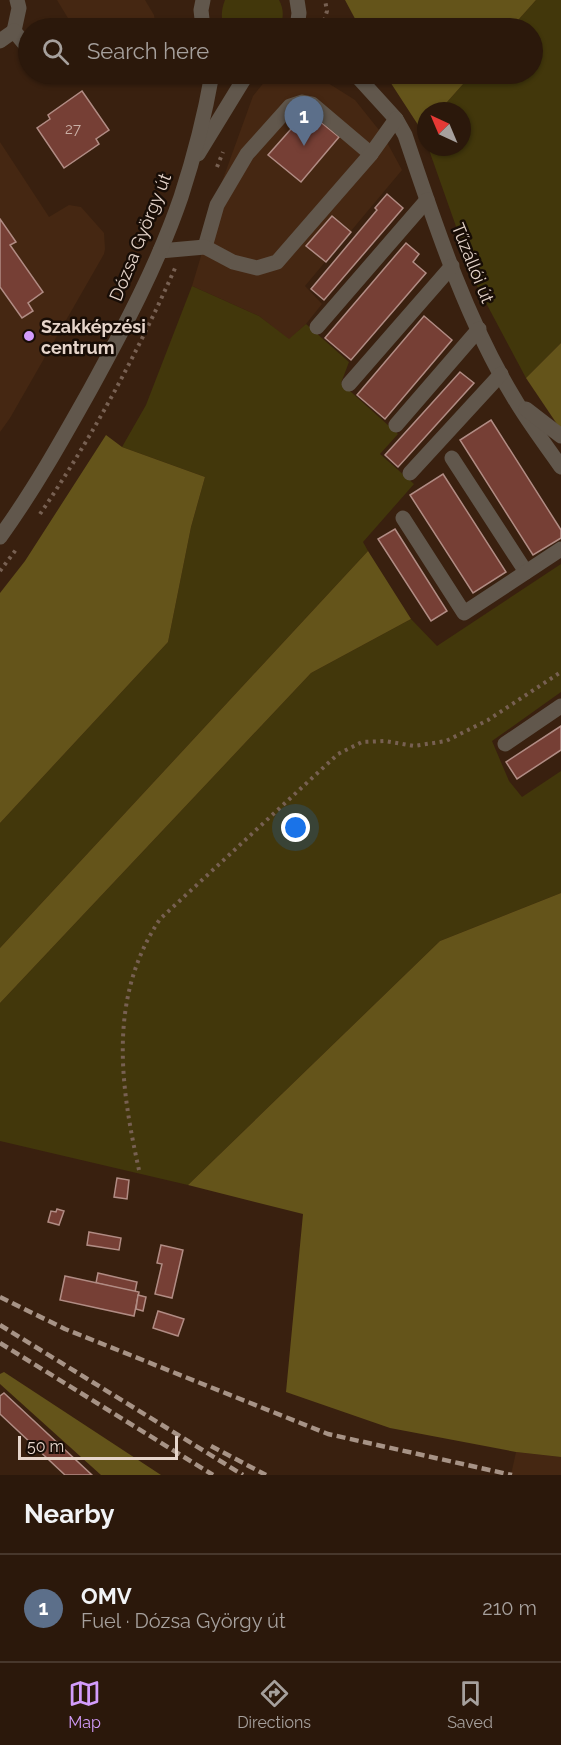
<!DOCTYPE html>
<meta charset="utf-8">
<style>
:root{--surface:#2b180b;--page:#332114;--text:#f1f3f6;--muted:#a6a09d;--line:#47372c;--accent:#d39cfc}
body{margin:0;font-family:Raleway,sans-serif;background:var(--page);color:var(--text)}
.compass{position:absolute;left:417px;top:102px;width:54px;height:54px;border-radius:50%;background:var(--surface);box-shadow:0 2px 4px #0004;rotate:316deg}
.scale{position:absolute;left:18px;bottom:15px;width:160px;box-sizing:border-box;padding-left:6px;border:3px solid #e6d5cb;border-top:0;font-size:16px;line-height:21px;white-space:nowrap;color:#e6d5cb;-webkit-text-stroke:4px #180d06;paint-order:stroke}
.you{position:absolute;left:296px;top:828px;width:21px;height:21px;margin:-15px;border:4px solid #fff;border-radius:50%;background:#1a73e8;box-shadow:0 0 0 9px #1a73e833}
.badge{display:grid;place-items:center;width:39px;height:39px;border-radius:50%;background:var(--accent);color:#fff;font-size:20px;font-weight:700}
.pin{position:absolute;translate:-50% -50px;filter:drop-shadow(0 2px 3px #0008)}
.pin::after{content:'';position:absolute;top:32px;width:21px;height:18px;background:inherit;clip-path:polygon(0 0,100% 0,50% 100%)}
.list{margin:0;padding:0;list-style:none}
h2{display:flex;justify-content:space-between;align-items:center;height:78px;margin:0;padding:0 24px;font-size:26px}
h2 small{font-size:20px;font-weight:400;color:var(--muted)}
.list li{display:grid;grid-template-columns:39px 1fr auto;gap:18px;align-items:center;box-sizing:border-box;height:108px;padding:0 24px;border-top:2px solid var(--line)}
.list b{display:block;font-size:22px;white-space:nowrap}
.list p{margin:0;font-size:20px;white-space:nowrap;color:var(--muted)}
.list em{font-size:20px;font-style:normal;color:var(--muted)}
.icon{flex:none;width:33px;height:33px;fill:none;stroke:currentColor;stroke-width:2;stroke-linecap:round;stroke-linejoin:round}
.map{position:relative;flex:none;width:561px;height:1475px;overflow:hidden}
.search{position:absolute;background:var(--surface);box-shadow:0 2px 4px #0004;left:18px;right:18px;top:18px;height:66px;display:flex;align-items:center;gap:15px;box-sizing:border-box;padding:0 21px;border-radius:33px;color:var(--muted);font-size:22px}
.sheet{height:186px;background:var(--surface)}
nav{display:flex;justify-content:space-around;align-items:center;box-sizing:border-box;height:84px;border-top:2px solid var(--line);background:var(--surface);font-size:16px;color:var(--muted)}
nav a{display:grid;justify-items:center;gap:3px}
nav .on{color:var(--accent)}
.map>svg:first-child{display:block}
.built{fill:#452712}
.green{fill:#42370b}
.forest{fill:#64541a}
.building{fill:#763f35;stroke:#b18c84;stroke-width:1.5}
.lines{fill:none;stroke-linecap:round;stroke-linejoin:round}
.path{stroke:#776052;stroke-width:4;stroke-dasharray:3 4.5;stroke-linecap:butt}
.minor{stroke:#61574c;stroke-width:15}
.rail{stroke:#a79386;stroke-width:4.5;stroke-dasharray:9 4.5;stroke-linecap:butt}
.poi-dot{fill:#d39cfc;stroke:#180d06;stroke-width:2}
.labels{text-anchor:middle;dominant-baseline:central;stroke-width:5;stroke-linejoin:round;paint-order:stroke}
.number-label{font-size:15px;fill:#cab0a6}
.street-label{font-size:18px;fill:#e6d5cb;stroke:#180d06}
.poi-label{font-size:18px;font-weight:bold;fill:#e6d5cb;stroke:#180d06;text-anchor:start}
</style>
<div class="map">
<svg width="561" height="1475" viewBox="0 0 561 1475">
<rect width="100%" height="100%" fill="#39200f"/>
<!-- built -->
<g class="built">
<path d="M 57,0 L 145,0 L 154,15 L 156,28 L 74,28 Z"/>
<path d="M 277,74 L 310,75 L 328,83 L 355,100 L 383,135 L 402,170 L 305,286 L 322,304 L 306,324 L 289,340 L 259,316 L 192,286 L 201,256 L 204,224 L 219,190 L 253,96 L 265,81 Z"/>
<path d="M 0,142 L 49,217 L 69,205 L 81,207 L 104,233 L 105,249 L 104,254 L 10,418 L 0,432 Z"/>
<path d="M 516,1452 L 561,1457 L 561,1475 L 511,1475 Z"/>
</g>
<!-- green -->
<g class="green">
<path d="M 225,0 L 279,0 C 284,9 284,19 279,28 L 224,28 C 221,18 221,10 225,0 Z"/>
<path d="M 536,0 L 561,0 L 561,343 L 526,378 L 477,286 L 428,147 L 462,147 L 462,111 L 439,111 L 472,74 L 532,74 L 532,28 L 511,28 Z"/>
<path d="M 192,286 L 259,316 L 289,339 L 306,324 L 349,362 L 341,383 L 398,434 L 380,454 L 414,484 L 363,542 L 368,551 L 0,948 L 0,823 L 168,642 L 191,527 L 205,477 L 122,447 L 146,405 Z"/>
<path d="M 561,564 L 561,692 L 492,741 L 509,781 L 522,797 L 561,771 L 561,893 L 440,941 L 188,1185 L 0,1141 L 0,1003 L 311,673 L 411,619 L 437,646 Z"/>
</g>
<!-- forest -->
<g class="forest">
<path d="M 345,0 L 536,0 L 511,28 L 360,28 Z"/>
<path d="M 385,74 L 472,74 L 439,111 L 426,111 L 426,126 L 422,131 Z"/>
<path d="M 561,343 L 561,430 L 526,378 Z"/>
<path d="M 106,435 L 122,447 L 205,477 L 191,527 L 168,642 L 0,823 L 0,593 L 25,561 Z"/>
<path d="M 368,551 L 411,619 L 311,673 L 0,1003 L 0,948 Z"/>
<path d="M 561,893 L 561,1457 L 516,1452 L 390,1428 L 286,1392 L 303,1214 L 188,1185 L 440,941 Z"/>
<path d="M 4,1372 L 161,1475 L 101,1475 L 0,1384 L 0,1374 Z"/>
</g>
<!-- building -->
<g class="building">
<path d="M 82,91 L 109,130 L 96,139 L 99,144 L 64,168 L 37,128 L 50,119 L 48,115 Z"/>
<path d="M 307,111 L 339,137 L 301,182 L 268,155 Z"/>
<path d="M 387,194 L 403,208 L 324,300 L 311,289 L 377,210 L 375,208 Z"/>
<path d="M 332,216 L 351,232 L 326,262 L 306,246 Z"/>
<path d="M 0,219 L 16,242 L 10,245 L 43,292 L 28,303 L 33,311 L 22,318 L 0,287 Z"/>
<path d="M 406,243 L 419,254 L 413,262 L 426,273 L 351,360 L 325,338 Z"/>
<path d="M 424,316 L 452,340 L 385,419 L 357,395 Z"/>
<path d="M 460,372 L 474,383 L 398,467 L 385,455 Z"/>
<path d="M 491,420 L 561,530 L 561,538 L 533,555 L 460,440 Z"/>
<path d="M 443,474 L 506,572 L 473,593 L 410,495 Z"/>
<path d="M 395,529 L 447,611 L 431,621 L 378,539 Z"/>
<path d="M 561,726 L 561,750 L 517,779 L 506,762 Z"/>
<path d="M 117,1178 L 129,1180 L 127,1199 L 114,1197 Z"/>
<path d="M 57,1209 L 64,1211 L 59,1225 L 48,1222 L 51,1211 L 56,1212 Z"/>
<path d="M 89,1232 L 121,1238 L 119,1250 L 87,1245 Z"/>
<path d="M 161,1245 L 183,1250 L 172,1298 L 155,1294 L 162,1264 L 157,1263 Z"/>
<path d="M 98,1273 L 137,1282 L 135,1292 L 96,1283 Z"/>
<path d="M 65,1276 L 139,1292 L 134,1316 L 60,1300 Z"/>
<path d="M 138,1295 L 146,1297 L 143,1311 L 136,1309 Z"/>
<path d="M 158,1311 L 184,1319 L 178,1336 L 153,1328 Z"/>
<path d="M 4,1393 L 92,1475 L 65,1475 L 0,1414 L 0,1396 Z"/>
</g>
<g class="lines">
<!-- path -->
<g class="path">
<path d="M 325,23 L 330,28"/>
<path d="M 162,28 L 164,24"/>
<path d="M 322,28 L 327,11 L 325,0"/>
<path d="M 66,74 L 90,80 L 123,74"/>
<path d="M 265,78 L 273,74 L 284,74"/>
<path d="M 217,167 L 223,152"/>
<path d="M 40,514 C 93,436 138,352 176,266"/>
<path d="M 0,571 L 18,547"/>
<path d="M 139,1170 C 120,1084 108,997 160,919 L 338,754 L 362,742 L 385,741 L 414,746 L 446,741 L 488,720 L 561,672"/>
</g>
<!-- minor -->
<g class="minor">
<path d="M 203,28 L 201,10 L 203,0"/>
<path d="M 297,28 L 299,13 L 297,0"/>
<path d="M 14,31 L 19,8 L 17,0"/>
<path d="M 0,41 L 14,31 L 28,48"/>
<path d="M 355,74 L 396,119 L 405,135 C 435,224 465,317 514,398 C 528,422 545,444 561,467"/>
<path d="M 198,154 L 247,74"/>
<path d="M 205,247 L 217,205 L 247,154 L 290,106 L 302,102 L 312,104 L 371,154"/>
<path d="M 160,251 L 205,247 L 233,262 L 257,268 L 277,262 L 371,154 L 396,119"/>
<path d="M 317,327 L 427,200"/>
<path d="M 349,384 L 452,266"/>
<path d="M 526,409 L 561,436"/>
<path d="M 396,425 L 479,329"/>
<path d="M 452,458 L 526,572"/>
<path d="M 410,473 L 501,374"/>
<path d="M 403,518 L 464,613 L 561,549"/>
<path d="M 0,537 C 34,490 62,440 90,390 C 124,328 158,264 181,197 C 194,157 205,114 212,74"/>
<path d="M 505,744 L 561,706"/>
</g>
<!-- rail -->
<g class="rail">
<path d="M 0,1297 L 65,1329 L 328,1434 L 512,1475"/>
<path d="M 0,1325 L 243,1475"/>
<path d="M 0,1343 L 213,1475"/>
<path d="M 211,1446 L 266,1475"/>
</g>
</g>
<!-- markers -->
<circle class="poi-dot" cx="29" cy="336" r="6"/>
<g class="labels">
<!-- number labels -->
<g class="number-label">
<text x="73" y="129">27</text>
</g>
<!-- street labels -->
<g class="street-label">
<text transform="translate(140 237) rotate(-68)">Dózsa György út</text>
<text transform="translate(473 263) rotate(68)">Tűzállói út</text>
</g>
<!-- poi labels -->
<g class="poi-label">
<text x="41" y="326">Szakképzési<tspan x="41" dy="21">centrum</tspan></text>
</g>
</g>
</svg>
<svg class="compass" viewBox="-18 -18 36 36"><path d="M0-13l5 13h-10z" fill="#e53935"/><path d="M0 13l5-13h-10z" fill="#a6a09d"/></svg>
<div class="scale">50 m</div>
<div class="you"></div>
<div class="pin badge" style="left:304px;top:146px;background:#5c6f8a">1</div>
<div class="search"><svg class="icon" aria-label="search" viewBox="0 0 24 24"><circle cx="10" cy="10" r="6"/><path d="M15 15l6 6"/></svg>Search here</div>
</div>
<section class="sheet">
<h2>Nearby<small></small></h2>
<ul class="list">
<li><span class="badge" style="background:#5c6f8a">1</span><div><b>OMV</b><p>Fuel · Dózsa György út</p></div><em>210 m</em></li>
</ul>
</section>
<nav>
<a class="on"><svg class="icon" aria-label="map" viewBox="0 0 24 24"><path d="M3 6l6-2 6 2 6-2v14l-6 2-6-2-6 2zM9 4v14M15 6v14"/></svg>Map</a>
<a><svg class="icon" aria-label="directions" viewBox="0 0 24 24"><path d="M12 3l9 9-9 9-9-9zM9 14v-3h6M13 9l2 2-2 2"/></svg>Directions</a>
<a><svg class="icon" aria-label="saved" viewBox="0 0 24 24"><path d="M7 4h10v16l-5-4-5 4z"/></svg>Saved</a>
</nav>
